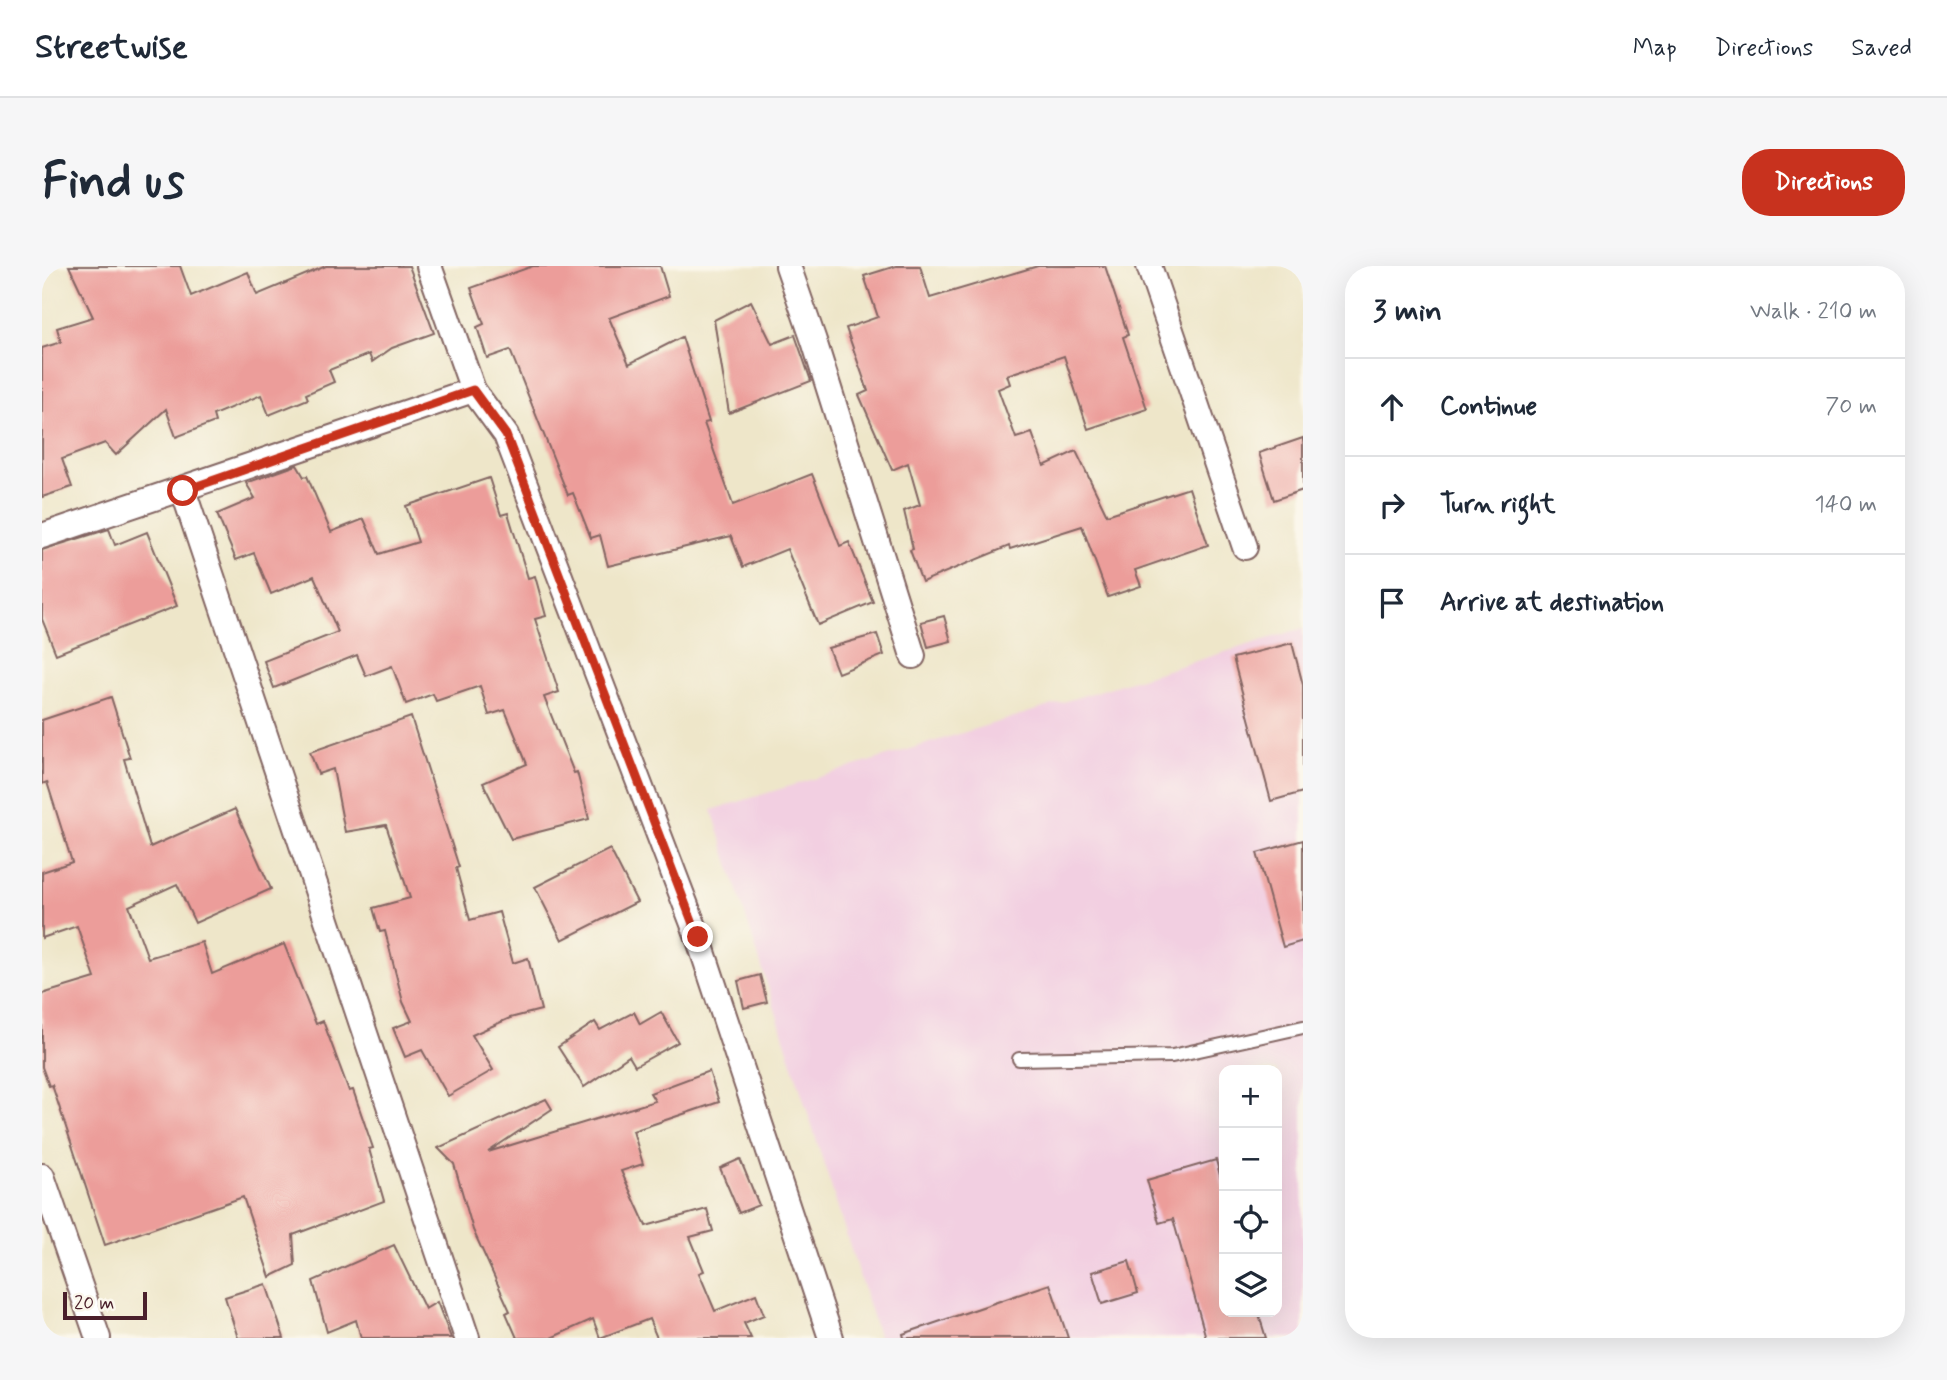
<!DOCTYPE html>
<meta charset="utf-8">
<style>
:root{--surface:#fff;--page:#f6f6f7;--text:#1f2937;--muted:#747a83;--line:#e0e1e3;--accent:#c8321e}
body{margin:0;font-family:Mynerve,sans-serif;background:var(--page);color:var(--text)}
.controls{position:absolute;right:21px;bottom:21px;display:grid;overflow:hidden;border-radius:14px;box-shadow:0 7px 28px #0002}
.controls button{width:63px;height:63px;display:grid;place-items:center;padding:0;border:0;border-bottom:2px solid var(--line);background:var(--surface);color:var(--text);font:35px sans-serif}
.scale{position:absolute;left:21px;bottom:18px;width:84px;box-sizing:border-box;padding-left:7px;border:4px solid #4a1f2b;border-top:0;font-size:19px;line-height:24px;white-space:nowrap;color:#4a1f2b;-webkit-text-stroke:5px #fbf7ec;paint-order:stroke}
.stop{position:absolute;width:21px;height:21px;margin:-16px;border:5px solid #c8321e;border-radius:50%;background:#fff}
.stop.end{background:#c8321e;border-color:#fff;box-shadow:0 2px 7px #0008}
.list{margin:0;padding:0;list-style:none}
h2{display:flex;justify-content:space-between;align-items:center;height:91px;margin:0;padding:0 28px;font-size:30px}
h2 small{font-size:23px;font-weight:400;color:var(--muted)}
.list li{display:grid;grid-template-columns:46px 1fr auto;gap:21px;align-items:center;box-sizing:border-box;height:98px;padding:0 28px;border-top:2px solid var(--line)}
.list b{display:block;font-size:26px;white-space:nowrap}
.list em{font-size:23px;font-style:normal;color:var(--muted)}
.icon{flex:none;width:38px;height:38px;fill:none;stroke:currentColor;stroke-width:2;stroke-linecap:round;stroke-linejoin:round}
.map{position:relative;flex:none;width:1261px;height:1072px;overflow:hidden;border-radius:28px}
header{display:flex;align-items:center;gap:42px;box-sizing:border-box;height:98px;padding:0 35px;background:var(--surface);border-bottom:2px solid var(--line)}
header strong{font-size:33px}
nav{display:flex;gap:38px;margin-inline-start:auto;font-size:24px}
.intro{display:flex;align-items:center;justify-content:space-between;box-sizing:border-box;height:168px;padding:0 42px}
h1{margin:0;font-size:49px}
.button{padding:18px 32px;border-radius:28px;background:var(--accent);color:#fff;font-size:24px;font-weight:700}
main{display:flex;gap:42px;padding:0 42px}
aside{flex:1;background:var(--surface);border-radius:28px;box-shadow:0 7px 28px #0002}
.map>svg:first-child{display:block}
.built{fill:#f2cfe1;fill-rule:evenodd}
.building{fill:#ec9d9a}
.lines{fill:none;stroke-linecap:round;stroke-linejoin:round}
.service-casing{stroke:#836562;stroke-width:16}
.minor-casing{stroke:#836562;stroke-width:28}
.service{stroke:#fff;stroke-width:12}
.minor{stroke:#fff;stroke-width:24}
.route{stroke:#c8321e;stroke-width:9}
</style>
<header>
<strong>Streetwise</strong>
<nav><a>Map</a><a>Directions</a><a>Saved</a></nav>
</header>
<div class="intro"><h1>Find us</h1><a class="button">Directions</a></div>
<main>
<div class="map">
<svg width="1261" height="1072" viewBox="0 0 1261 1072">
<rect width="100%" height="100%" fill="#fbf7ec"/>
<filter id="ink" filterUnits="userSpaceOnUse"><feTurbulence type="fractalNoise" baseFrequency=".0143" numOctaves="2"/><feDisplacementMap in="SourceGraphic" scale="14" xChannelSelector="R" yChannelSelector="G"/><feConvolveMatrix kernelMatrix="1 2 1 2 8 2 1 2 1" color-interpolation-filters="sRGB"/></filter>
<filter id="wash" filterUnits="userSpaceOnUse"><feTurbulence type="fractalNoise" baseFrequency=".00686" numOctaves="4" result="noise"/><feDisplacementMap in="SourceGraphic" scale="28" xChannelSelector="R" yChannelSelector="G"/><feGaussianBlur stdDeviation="1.57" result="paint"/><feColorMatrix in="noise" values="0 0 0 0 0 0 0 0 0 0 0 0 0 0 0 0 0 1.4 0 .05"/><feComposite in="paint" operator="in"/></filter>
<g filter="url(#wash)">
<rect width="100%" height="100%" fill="#eee6c9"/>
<!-- built -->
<path class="built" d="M 1261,362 L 1261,1072 L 837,1072 L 670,544 ZM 1182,804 L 1235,804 L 1235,1046 L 1182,1046 Z"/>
<g id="blocks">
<!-- building -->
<g class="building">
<path d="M 27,0 L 138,0 L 149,30 L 206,6 L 215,29 L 284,0 L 367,0 L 392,67 L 350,82 L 330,96 L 327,88 L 287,104 L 292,116 L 264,128 L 266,133 L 227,149 L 219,129 L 171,149 L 173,156 L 134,171 L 124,143 L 74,189 L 63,177 L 20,193 L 30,221 L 0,231 L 0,82 L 19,76 L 15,62 L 51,51 Z"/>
<path d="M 491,0 L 618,0 L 627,30 L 567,52 L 587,98 L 640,71 L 667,156 L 662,157 L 691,239 L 770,208 L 798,280 L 807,276 L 831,336 L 776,359 L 745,283 L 701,301 L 689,270 L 566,300 L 558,269 L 549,272 L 531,227 L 526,229 L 468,84 L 445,92 L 435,61 L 442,58 L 429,22 Z"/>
<path d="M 854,0 L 878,0 L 888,32 L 996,0 L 1063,0 L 1086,69 L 1081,71 L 1105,143 L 1046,163 L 1022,90 L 965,109 L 968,118 L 956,123 L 974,172 L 990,167 L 1002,200 L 1034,185 L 1065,249 L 1147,222 L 1166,279 L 1093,304 L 1099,320 L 1066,331 L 1040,260 L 968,283 L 967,280 L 880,316 L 868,284 L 871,283 L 862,245 L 878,239 L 866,197 L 850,204 L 817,129 L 826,125 L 804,62 L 836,51 L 822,10 Z"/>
<path d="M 709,35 L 730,78 L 753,69 L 769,115 L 687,147 L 672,54 Z"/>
<path d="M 1261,172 L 1261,224 L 1232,234 L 1217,187 Z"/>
<path d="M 255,199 L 262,211 L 265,210 L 289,266 L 322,253 L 337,288 L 376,276 L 364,240 L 447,212 L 459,249 L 466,247 L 486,312 L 493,310 L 504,350 L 493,353 L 517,426 L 502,431 L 532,507 L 535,506 L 547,553 L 469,573 L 441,517 L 485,498 L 463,444 L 447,449 L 438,420 L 394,435 L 391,428 L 364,438 L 350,400 L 324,410 L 315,389 L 232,422 L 222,395 L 296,366 L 272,310 L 229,328 L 212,287 L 194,294 L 175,248 L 213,232 L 204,217 Z"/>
<path d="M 67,263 L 73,279 L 105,266 L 135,340 L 14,388 L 0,353 L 0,284 Z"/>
<path d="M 902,350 L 909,375 L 886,381 L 879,356 Z"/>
<path d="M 835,368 L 842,389 L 796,407 L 786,382 Z"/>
<path d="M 1250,377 L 1261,419 L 1261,526 L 1229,535 L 1191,392 Z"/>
<path d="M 69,431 L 88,492 L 82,493 L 108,581 L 193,543 L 229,623 L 153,657 L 135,618 L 87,640 L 106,692 L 160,676 L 170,708 L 242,678 L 274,758 L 281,755 L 307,825 L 311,824 L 331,882 L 327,883 L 342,935 L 251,969 L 253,999 L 228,1011 L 201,931 L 63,979 L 10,819 L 7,820 L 0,801 L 0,728 L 53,712 L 35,660 L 0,672 L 0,606 L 30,596 L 5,516 L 0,518 L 0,454 Z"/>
<path d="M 369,451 L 417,601 L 414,602 L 428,654 L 457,646 L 471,697 L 486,692 L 499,744 L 468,752 L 430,769 L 451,804 L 406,830 L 380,784 L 363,791 L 351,762 L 370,755 L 361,736 L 343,665 L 338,666 L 331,642 L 368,632 L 344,559 L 303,566 L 291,503 L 276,508 L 268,486 Z"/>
<path d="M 1261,574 L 1261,675 L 1241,681 L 1215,587 Z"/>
<path d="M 568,583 L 595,636 L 520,674 L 493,621 Z"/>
<path d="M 718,709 L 725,736 L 702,742 L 696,715 Z"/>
<path d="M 592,746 L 598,758 L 619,746 L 636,776 L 593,800 L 587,790 L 542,821 L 516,781 L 553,756 L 558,764 Z"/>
<path d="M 667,805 L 677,836 L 591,865 L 601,898 L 579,905 L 604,960 L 665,943 L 671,965 L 648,971 L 662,1005 L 657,1007 L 673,1045 L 714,1028 L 722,1049 L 702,1057 L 709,1072 L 615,1072 L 607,1053 L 558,1072 L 551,1053 L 509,1072 L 475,1072 L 464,1047 L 468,1045 L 431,964 L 412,898 L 396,882 L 504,833 L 510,843 L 446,886 L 613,835 L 608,827 Z"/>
<path d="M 698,893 L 717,939 L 697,947 L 678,902 Z"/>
<path d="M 1174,894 L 1182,925 L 1182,1046 L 1216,1046 L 1224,1072 L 1164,1072 L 1131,953 L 1117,957 L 1105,914 Z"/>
<path d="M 352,979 L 383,1043 L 395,1036 L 409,1072 L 319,1072 L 314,1054 L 285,1066 L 271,1015 Z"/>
<path d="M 1087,995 L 1096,1027 L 1060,1038 L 1050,1006 Z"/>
<path d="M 224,1018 L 242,1072 L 196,1072 L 183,1031 Z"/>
<path d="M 1008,1018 L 1026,1072 L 862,1072 L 861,1068 Z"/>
</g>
</g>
</g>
<g filter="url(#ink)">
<use href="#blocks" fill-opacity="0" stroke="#836562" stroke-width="2"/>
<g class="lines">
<defs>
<path id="service" d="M 977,793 L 1130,790 L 1261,761"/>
<g id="minor">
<path d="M 387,0 L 431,124 L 464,169 L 656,671 L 789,1072"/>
<path d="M 746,0 L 772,75 L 871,390"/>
<path d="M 1107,0 L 1203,281"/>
<path d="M 141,224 L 425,1072"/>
<path d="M 0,270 L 431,124"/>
<path d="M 0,910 L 56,1072"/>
</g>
</defs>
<!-- service casing -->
<use href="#service" class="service-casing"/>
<!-- minor casing -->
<use href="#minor" class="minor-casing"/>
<!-- service -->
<use href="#service" class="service"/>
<!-- minor -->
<use href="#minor" class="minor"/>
</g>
</g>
<g class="lines" filter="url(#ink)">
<!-- route -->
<path class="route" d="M 141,225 L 431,124 L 464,169 L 656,671"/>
</g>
</svg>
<div class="controls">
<button>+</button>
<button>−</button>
<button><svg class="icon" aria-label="locate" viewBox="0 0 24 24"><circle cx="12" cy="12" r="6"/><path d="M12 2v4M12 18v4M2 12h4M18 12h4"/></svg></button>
<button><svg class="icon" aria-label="layers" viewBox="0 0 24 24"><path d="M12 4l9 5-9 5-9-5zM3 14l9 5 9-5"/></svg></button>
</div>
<div class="scale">20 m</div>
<div class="stop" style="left:141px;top:225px"></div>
<div class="stop end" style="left:656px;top:671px"></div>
</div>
<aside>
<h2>3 min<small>Walk · 210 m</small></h2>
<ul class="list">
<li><svg class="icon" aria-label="ahead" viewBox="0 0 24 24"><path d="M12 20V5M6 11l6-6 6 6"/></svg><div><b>Continue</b></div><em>70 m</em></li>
<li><svg class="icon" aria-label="right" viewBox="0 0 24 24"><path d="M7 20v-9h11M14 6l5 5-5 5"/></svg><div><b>Turn right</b></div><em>140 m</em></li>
<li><svg class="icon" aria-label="arrive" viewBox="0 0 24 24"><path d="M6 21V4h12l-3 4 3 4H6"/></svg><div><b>Arrive at destination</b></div></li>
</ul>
</aside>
</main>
